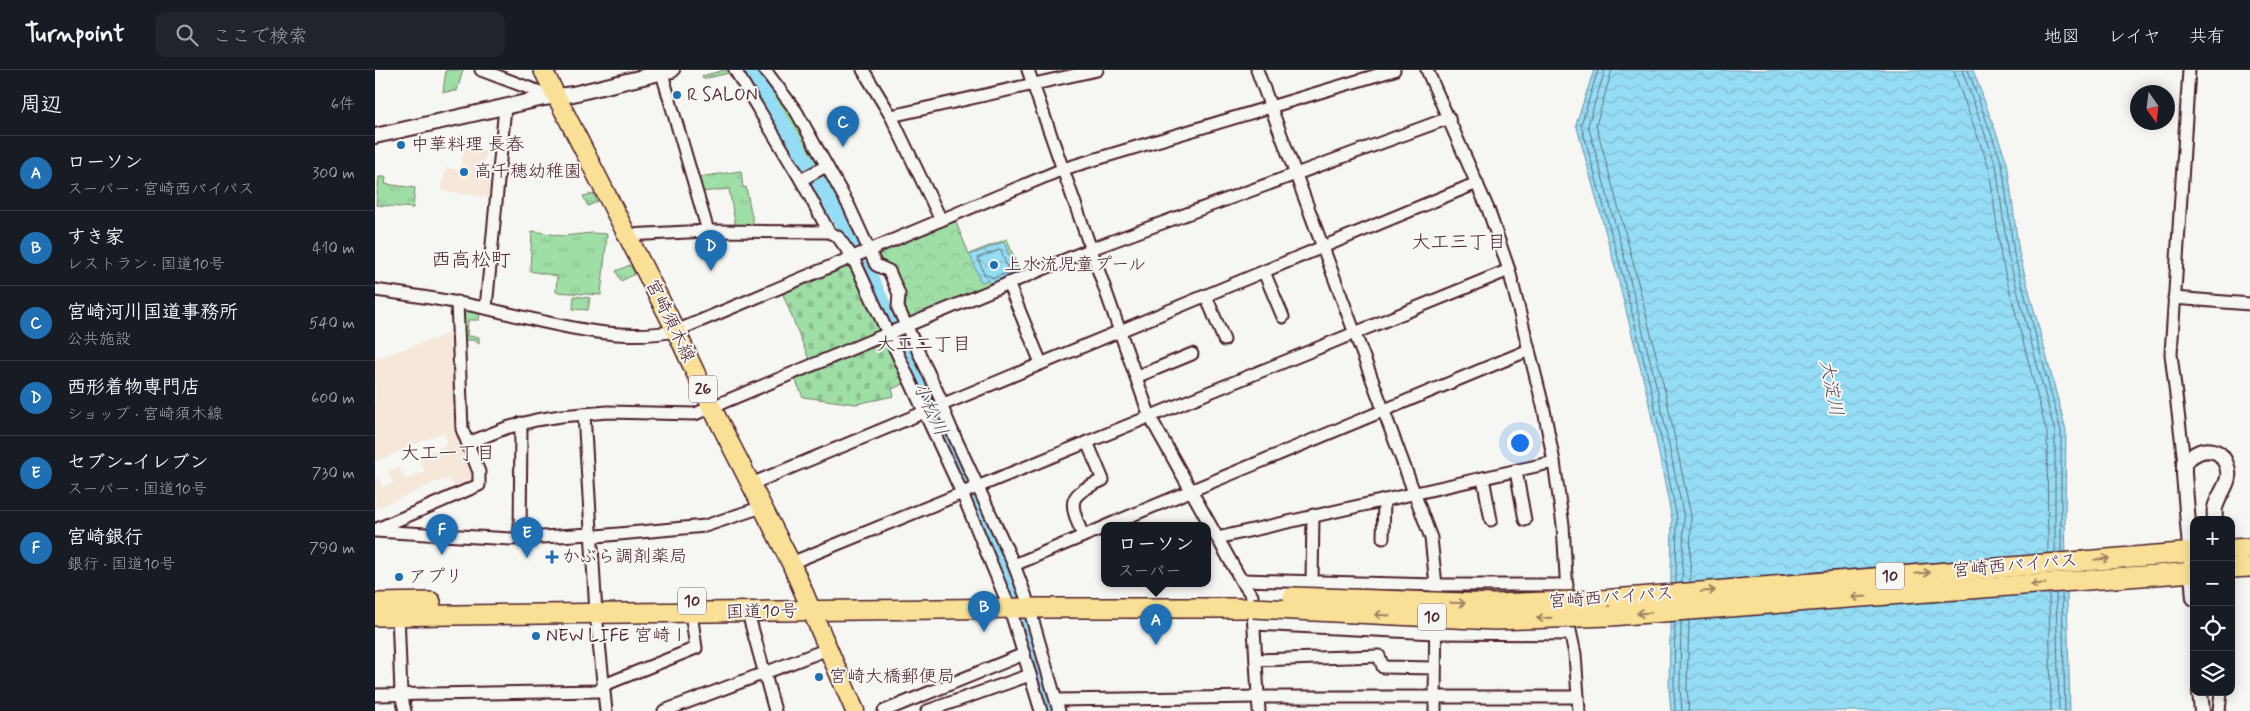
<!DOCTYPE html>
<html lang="ja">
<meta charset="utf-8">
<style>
:root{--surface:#171b24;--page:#20242c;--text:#f1f3f6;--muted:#9ea1a6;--line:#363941;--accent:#1f6fb2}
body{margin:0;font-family:Mynerve,"Klee One",sans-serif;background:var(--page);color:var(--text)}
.controls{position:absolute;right:15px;bottom:15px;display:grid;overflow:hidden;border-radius:10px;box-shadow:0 2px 12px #0003}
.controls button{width:45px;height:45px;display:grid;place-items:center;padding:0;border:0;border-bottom:1px solid var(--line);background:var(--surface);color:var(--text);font:25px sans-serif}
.compass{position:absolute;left:1755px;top:15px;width:45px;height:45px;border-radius:50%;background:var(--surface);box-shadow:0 2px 12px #0003;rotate:166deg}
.you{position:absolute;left:1144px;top:372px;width:18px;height:18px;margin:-12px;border:4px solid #fff;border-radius:50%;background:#1a73e8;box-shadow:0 0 0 8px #1a73e833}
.badge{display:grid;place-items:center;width:32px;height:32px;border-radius:50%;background:var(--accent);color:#fff;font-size:16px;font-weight:700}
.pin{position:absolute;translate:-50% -41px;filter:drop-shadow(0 1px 2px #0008)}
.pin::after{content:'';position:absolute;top:26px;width:18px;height:15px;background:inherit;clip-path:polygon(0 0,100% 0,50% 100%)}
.popup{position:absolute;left:726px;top:452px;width:110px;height:65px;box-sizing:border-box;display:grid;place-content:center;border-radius:10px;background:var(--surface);filter:drop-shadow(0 1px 4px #0005);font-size:16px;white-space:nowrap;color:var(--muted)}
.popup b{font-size:19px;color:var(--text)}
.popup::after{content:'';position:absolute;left:50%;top:100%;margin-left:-10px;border:10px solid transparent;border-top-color:var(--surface)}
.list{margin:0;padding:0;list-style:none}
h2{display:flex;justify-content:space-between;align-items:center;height:65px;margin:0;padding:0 20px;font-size:21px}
h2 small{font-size:16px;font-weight:400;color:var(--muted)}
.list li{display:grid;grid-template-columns:32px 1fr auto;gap:15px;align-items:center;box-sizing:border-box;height:75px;padding:0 20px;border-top:1px solid var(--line)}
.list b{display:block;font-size:19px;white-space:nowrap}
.list p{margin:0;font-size:16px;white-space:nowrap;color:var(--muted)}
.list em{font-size:16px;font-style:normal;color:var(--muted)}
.icon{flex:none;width:28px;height:28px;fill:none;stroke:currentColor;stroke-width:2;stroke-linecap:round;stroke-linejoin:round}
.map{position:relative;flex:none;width:1875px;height:641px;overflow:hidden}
header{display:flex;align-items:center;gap:30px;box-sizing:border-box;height:70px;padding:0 25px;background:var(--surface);border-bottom:1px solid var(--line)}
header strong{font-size:24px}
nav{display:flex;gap:28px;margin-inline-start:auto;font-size:18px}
.search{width:350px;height:45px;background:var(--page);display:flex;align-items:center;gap:12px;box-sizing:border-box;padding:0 18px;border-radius:10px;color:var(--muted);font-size:19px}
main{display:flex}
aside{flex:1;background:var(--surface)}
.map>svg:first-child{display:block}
.built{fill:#f5e7da}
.grass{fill:url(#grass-tufts);stroke:#747e68}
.forest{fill:url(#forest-crowns);stroke:#747e68}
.cemetery{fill:url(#cemetery-stones);stroke:#747e68}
.water{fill:url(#water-waves);stroke:#7691a4}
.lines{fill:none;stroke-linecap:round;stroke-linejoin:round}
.shore{stroke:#686b7c;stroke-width:1}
.river{stroke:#94ddf5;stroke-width:16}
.minor-casing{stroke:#4a1f2b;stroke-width:15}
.tertiary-casing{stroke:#4a1f2b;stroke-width:18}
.primary-casing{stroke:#4a1f2b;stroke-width:21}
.trunk-casing{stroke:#4a1f2b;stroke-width:22}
.minor{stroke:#f6f6f2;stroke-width:11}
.tertiary{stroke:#f6f6f2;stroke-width:14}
.primary{stroke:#fadf96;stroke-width:18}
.trunk{stroke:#fadf96;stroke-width:19}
.trunk-bridge-casing{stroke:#4a1f2b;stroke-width:22;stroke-linecap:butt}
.trunk-bridge{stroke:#fadf96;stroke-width:19}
.oneway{stroke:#a27f60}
.poi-dot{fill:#1f6fb2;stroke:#f6f6f2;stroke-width:2}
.labels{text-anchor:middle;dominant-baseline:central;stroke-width:4;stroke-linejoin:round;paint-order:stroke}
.shield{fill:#f6f6f2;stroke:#7e6067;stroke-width:1}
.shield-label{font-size:16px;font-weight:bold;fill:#4a1f2b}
.poi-label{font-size:18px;fill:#4a1f2b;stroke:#f6f6f2;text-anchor:start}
.street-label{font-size:18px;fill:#4a1f2b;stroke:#f6f6f2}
.neighbourhood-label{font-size:19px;fill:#4a1f2b;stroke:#f6f6f2}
.water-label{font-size:19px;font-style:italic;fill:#5c4e5e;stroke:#f6f6f2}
.quarter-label{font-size:20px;fill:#4a1f2b;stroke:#f6f6f2}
</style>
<header>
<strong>Turnpoint</strong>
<div class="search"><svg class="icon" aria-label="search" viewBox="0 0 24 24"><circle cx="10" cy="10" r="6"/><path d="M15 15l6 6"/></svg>ここで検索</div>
<nav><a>地図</a><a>レイヤ</a><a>共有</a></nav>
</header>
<main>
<aside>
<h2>周辺<small>6件</small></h2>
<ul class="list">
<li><span class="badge">A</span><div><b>ローソン</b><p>スーパー · 宮崎西バイパス</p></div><em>300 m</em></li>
<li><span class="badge">B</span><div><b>すき家</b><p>レストラン · 国道10号</p></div><em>410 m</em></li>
<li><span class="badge">C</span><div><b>宮崎河川国道事務所</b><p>公共施設</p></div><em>540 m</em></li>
<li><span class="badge">D</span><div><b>西形着物専門店</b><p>ショップ · 宮崎須木線</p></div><em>600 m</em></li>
<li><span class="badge">E</span><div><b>セブン-イレブン</b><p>スーパー · 国道10号</p></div><em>730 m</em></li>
<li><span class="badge">F</span><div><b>宮崎銀行</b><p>銀行 · 国道10号</p></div><em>790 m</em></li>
</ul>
</aside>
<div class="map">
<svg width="1875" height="641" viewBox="0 0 1875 641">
<defs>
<pattern id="grass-tufts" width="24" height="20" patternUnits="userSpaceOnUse" patternTransform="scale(1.25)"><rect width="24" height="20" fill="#9fdea6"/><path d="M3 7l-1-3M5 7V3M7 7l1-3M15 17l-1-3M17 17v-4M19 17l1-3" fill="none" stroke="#8abe8f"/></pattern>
<pattern id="forest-crowns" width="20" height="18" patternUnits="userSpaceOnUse" patternTransform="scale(1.25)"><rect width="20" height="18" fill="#9fdea6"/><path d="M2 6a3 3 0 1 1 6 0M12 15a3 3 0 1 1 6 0" fill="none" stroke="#8abe8f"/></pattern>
<pattern id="cemetery-stones" width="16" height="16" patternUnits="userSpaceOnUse" patternTransform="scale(1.25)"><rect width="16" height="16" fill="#9fdea6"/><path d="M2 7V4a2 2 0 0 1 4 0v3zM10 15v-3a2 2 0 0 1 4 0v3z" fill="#8abe8f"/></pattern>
<pattern id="water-waves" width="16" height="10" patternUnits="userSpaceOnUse" patternTransform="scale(1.25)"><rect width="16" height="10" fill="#94ddf5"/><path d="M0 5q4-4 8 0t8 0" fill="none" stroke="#81bdd2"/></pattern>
</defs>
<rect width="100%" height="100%" fill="#f6f6f2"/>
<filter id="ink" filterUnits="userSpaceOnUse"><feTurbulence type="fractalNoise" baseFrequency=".02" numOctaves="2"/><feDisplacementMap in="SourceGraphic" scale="10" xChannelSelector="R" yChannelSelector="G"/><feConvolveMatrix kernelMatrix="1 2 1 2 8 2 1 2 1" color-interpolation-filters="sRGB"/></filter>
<g filter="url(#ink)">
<!-- built -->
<g class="built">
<path d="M 89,78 L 111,81 L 108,104 L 119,106 L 116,128 L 67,121 L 71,98 L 85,100 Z"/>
<path d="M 78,262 L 84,357 L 101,402 L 99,412 L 0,455 L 0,451 L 79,416 L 75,409 L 69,411 L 68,409 L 0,439 L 0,408 L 3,407 L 8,417 L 18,413 L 13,401 L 24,397 L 30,410 L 50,402 L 44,387 L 73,374 L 68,362 L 0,392 L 0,289 Z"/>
</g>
<!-- grass -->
<g class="grass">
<path d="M 71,0 L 88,0 L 82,21 L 68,22 Z"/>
<path d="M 350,0 L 355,0 L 360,9 L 358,10 L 354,3 L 328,9 L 327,6 Z"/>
<path d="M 363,0 L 387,0 L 420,41 L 448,94 L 426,107 Z"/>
<path d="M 366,101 L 368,118 L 371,117 L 379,157 L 361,158 L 354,119 L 326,122 L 323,107 Z"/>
<path d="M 4,107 L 11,107 L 10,114 L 40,118 L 38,138 L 1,135 Z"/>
<path d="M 219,124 L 222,132 L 213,136 L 208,126 Z"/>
<path d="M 157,161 L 188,166 L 217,163 L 232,164 L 226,225 L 181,222 L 182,206 L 155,201 Z"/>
<path d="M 255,195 L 260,204 L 246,211 L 241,201 Z"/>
<path d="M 199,226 L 215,228 L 213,240 L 198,239 Z"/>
<path d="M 86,236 L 113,244 L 105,243 L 104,250 L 93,250 L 92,266 L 104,267 L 104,274 L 99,270 L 88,270 Z"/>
</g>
<!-- forest -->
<path class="forest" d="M 580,150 L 594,184 L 632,169 L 645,204 L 533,250 L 529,247 L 531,231 L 514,193 L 502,193 L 500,183 Z"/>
<!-- cemetery -->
<g class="cemetery">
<path d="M 471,195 L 478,198 L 506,259 L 504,262 L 435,292 L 407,222 Z"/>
<path d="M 512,268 L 531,313 L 517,319 L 519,326 L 481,334 L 428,327 L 418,304 Z"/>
</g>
<!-- water -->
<g class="water">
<path d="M 1219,0 L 1598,0 L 1632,92 L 1644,183 L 1691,360 L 1690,449 L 1695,641 L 1296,641 L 1294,619 L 1297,449 L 1272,324 L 1239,193 L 1201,54 Z"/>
<path d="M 629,172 L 642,205 L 616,215 L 614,210 L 606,212 L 595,185 Z"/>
</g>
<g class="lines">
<!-- shore -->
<g class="shore">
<path d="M 1223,0 L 1206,55 L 1244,191 L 1277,323 L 1302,448 L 1301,513"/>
<path d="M 1230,0 L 1213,55 L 1250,190 L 1283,322 L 1309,448 L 1307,513"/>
<path d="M 1237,0 L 1221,55 L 1257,188 L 1290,321 L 1316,446 L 1315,512"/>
<path d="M 1579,0 L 1581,8 L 1614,97 L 1626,187 L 1672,363 L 1673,483"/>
<path d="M 1587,0 L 1621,95 L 1633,185 L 1680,362 L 1680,483"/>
<path d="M 1593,0 L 1627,94 L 1639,184 L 1686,361 L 1686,482"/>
<path d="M 626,180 L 634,202 L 620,208 L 609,204 L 603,188 Z"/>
<path d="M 1681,523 L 1684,641"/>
<path d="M 1687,523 L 1690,641"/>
<path d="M 1674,524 L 1676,641"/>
<path d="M 1306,551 L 1305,618 L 1307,641"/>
<path d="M 1314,551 L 1312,618 L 1314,641"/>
<path d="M 1300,552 L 1299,618 L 1300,641"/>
</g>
<!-- river -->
<path class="river" d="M 374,0 L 470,156 L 490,196 L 633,508 L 675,641"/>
<defs>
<g id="minor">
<path d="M 106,0 L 178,27"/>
<path d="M 286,0 L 333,161"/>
<path d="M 360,0 L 426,110 L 454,162 L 463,167 L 478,188 L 587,423 L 635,539 L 666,641"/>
<path d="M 390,0 L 421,41 L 474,136 L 501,195 L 514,201 L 524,224 L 523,238 L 566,330 L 566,335 L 578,363 L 639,495 L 651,527 L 684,641"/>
<path d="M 488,0 L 516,46 L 566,150"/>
<path d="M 653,0 L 775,347 L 866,510 L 877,526 L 884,641"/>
<path d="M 882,0 L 1056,468 L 1061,515 L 1060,641"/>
<path d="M 1052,0 L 1113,139 L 1134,200 L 1169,340 L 1179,392 L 1188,455 L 1194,556 L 1200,584 L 1204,641"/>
<path d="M 516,46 L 722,0"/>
<path d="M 426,110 L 451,96"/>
<path d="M 252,165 L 333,161 L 454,162"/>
<path d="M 889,202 L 908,247"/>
<path d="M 633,213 L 666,293"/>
<path d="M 0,220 C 36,225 73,230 109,238 C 172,252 237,273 301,261 L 688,99 L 1019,0"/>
<path d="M 831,226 L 849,270"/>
<path d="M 1799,228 L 1875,234"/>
<path d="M 111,238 L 130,37"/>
<path d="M 761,307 L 817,284"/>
<path d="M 209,344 L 221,543 L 231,641"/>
<path d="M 93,377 L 98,371 L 131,358 L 161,350 L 186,346 L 233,342 L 320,344 L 716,179 L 1074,48"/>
<path d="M 1809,392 L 1796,284 L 1814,0"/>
<path d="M 1141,401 L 1150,450"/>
<path d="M 1108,408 L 1116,450"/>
<path d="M 376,414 L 1102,113"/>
<path d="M 731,456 L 1154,280"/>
<path d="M 2,459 L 104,415 L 104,402 L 87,359 L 82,232"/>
<path d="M 0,461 L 136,469 L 215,464 L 222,466 L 330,456 L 387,437"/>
<path d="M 708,466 C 694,431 691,426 728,410 L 712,372"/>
<path d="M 145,468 L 146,353"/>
<path d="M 842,468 L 1179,392"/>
<path d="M 1008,468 L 1009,430"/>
<path d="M 416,493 L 1134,200"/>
<path d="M 639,495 L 730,457"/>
<path d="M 866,510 L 1061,515 L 1192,515"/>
<path d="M 937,511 L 938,445"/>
<path d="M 23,542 L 26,624 L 30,641"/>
<path d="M 373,543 L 400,641"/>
<path d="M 879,554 L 1060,563 L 1195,564"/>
<path d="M 881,590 L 1004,586 L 1008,597 L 1060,598"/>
<path d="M 0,625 L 224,621 L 229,615 L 321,578 L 316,543"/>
<path d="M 682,630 L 883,627 L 1203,627"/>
<path d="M 289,641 L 453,579"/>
<path d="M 509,641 L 649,584"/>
<path d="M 552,641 L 655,605"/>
<path d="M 1844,641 L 1846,622"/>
</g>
<g id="tertiary">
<path d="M 0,66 L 169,28 L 198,24 L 297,0"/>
<path d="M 1819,528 L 1809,404 L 1809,392 C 1819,384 1828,377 1841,382 C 1846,384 1849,389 1851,394 C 1859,411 1844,422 1840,438 C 1839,441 1840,446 1840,450"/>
<path d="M 1825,622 L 1827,641"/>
</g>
<path id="primary" d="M 168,0 L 301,261 L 336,336 L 416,493 L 480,641"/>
<g id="trunk">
<path d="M 1856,479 L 1875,478"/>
<path d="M 1856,498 L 1875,497"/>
<path d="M 1226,530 L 1819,482"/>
<path d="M 0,533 L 56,532"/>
<path d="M 0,546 L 655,538 L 878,538"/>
<path d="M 1235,546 L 1819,502"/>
</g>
</defs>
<!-- minor casing -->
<use href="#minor" class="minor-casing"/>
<!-- tertiary casing -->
<use href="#tertiary" class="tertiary-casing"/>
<!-- primary casing -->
<use href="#primary" class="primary-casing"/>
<!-- trunk casing -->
<use href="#trunk" class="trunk-casing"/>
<!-- minor -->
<use href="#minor" class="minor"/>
<!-- tertiary -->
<use href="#tertiary" class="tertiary"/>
<!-- primary -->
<use href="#primary" class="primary"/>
<!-- trunk -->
<use href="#trunk" class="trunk"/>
<defs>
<g id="trunk-bridge">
<path d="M 918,527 L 1119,534 L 1226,530"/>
<path d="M 878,538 L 1120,550 L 1235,546"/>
</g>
</defs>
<!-- trunk-bridge casing -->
<use href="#trunk-bridge" class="trunk-bridge-casing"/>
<!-- trunk-bridge -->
<use href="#trunk-bridge" class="trunk-bridge"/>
</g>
<!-- one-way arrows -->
<defs><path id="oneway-shaft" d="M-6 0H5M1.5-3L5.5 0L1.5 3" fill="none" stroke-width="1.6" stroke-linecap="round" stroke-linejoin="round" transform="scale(1.25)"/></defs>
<g class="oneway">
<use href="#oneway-shaft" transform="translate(1727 489) rotate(-5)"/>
<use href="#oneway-shaft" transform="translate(1548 503) rotate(-5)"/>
<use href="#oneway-shaft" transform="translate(1663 514) rotate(176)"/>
<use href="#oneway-shaft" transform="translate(1333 521) rotate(-5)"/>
<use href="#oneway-shaft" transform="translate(1484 527) rotate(176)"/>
<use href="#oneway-shaft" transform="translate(1083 533) rotate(2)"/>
<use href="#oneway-shaft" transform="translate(1269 543) rotate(176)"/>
<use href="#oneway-shaft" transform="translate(1007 545) rotate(-177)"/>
<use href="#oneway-shaft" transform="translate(1169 548) rotate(178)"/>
</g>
</g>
<!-- markers -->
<g class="poi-dot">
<circle cx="302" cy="25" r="5"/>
<circle cx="26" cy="75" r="5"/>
<circle cx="89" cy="102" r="5"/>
<circle cx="619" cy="195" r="5"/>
<path d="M174.5 479.5h5v5h5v5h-5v5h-5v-5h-5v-5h5z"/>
<circle cx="24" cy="507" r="5"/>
<circle cx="161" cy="566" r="5"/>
<circle cx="444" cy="607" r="5"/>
</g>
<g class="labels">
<!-- shield labels -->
<g class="shield">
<rect x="314" y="305.5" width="28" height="27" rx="4"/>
<rect x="1501" y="492.5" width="28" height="27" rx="4"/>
<rect x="303" y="517.5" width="28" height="27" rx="4"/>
<rect x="1043" y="533.5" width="28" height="27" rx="4"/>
</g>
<g class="shield-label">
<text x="328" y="319">26</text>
<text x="1515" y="506">10</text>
<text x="317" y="531">10</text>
<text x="1057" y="547">10</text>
</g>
<!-- poi labels -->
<g class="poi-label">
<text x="312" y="25">R SALON</text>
<text x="36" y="75">中華料理 長春</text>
<text x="99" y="102">高千穂幼稚園</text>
<text x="629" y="195">上水流児童プール</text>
<text x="187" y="487">かぶら調剤薬局</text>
<text x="34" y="507">アプリ</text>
<text x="171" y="566">NEW LIFE 宮崎Ⅰ</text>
<text x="454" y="607">宮崎大橋郵便局</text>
</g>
<!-- street labels -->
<g class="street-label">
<text transform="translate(295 251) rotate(64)">宮崎須木線</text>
<text transform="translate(1640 496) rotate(-5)">宮崎西バイパス</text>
<text transform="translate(1236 528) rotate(-4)">宮崎西バイパス</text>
<text transform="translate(387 542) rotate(-1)">国道10号</text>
</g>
<!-- neighbourhood labels -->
<g class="neighbourhood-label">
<text x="1084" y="172">大工三丁目</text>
<text x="549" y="274">大工二丁目</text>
<text x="73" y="383">大工一丁目</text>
</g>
<!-- water labels -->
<g class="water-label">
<text transform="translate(1456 318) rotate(79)">大淀川</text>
<text transform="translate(555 339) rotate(65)">小松川</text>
</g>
<!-- quarter labels -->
<g class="quarter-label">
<text x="96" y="190">西高松町</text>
</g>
</g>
</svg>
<div class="controls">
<button>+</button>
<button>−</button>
<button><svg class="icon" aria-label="locate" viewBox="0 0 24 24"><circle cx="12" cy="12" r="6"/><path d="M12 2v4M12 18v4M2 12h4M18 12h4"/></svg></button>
<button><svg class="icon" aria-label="layers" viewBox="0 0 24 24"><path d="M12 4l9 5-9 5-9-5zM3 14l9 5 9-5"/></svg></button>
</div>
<svg class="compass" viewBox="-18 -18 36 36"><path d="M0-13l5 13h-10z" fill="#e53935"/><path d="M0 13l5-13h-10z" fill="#9ea1a6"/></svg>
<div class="you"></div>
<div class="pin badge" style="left:781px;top:575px">A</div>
<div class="popup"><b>ローソン</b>スーパー</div>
<div class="pin badge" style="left:609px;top:562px">B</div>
<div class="pin badge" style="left:468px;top:77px">C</div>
<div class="pin badge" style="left:336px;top:201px">D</div>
<div class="pin badge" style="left:152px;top:488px">E</div>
<div class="pin badge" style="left:67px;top:485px">F</div>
</div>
</main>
